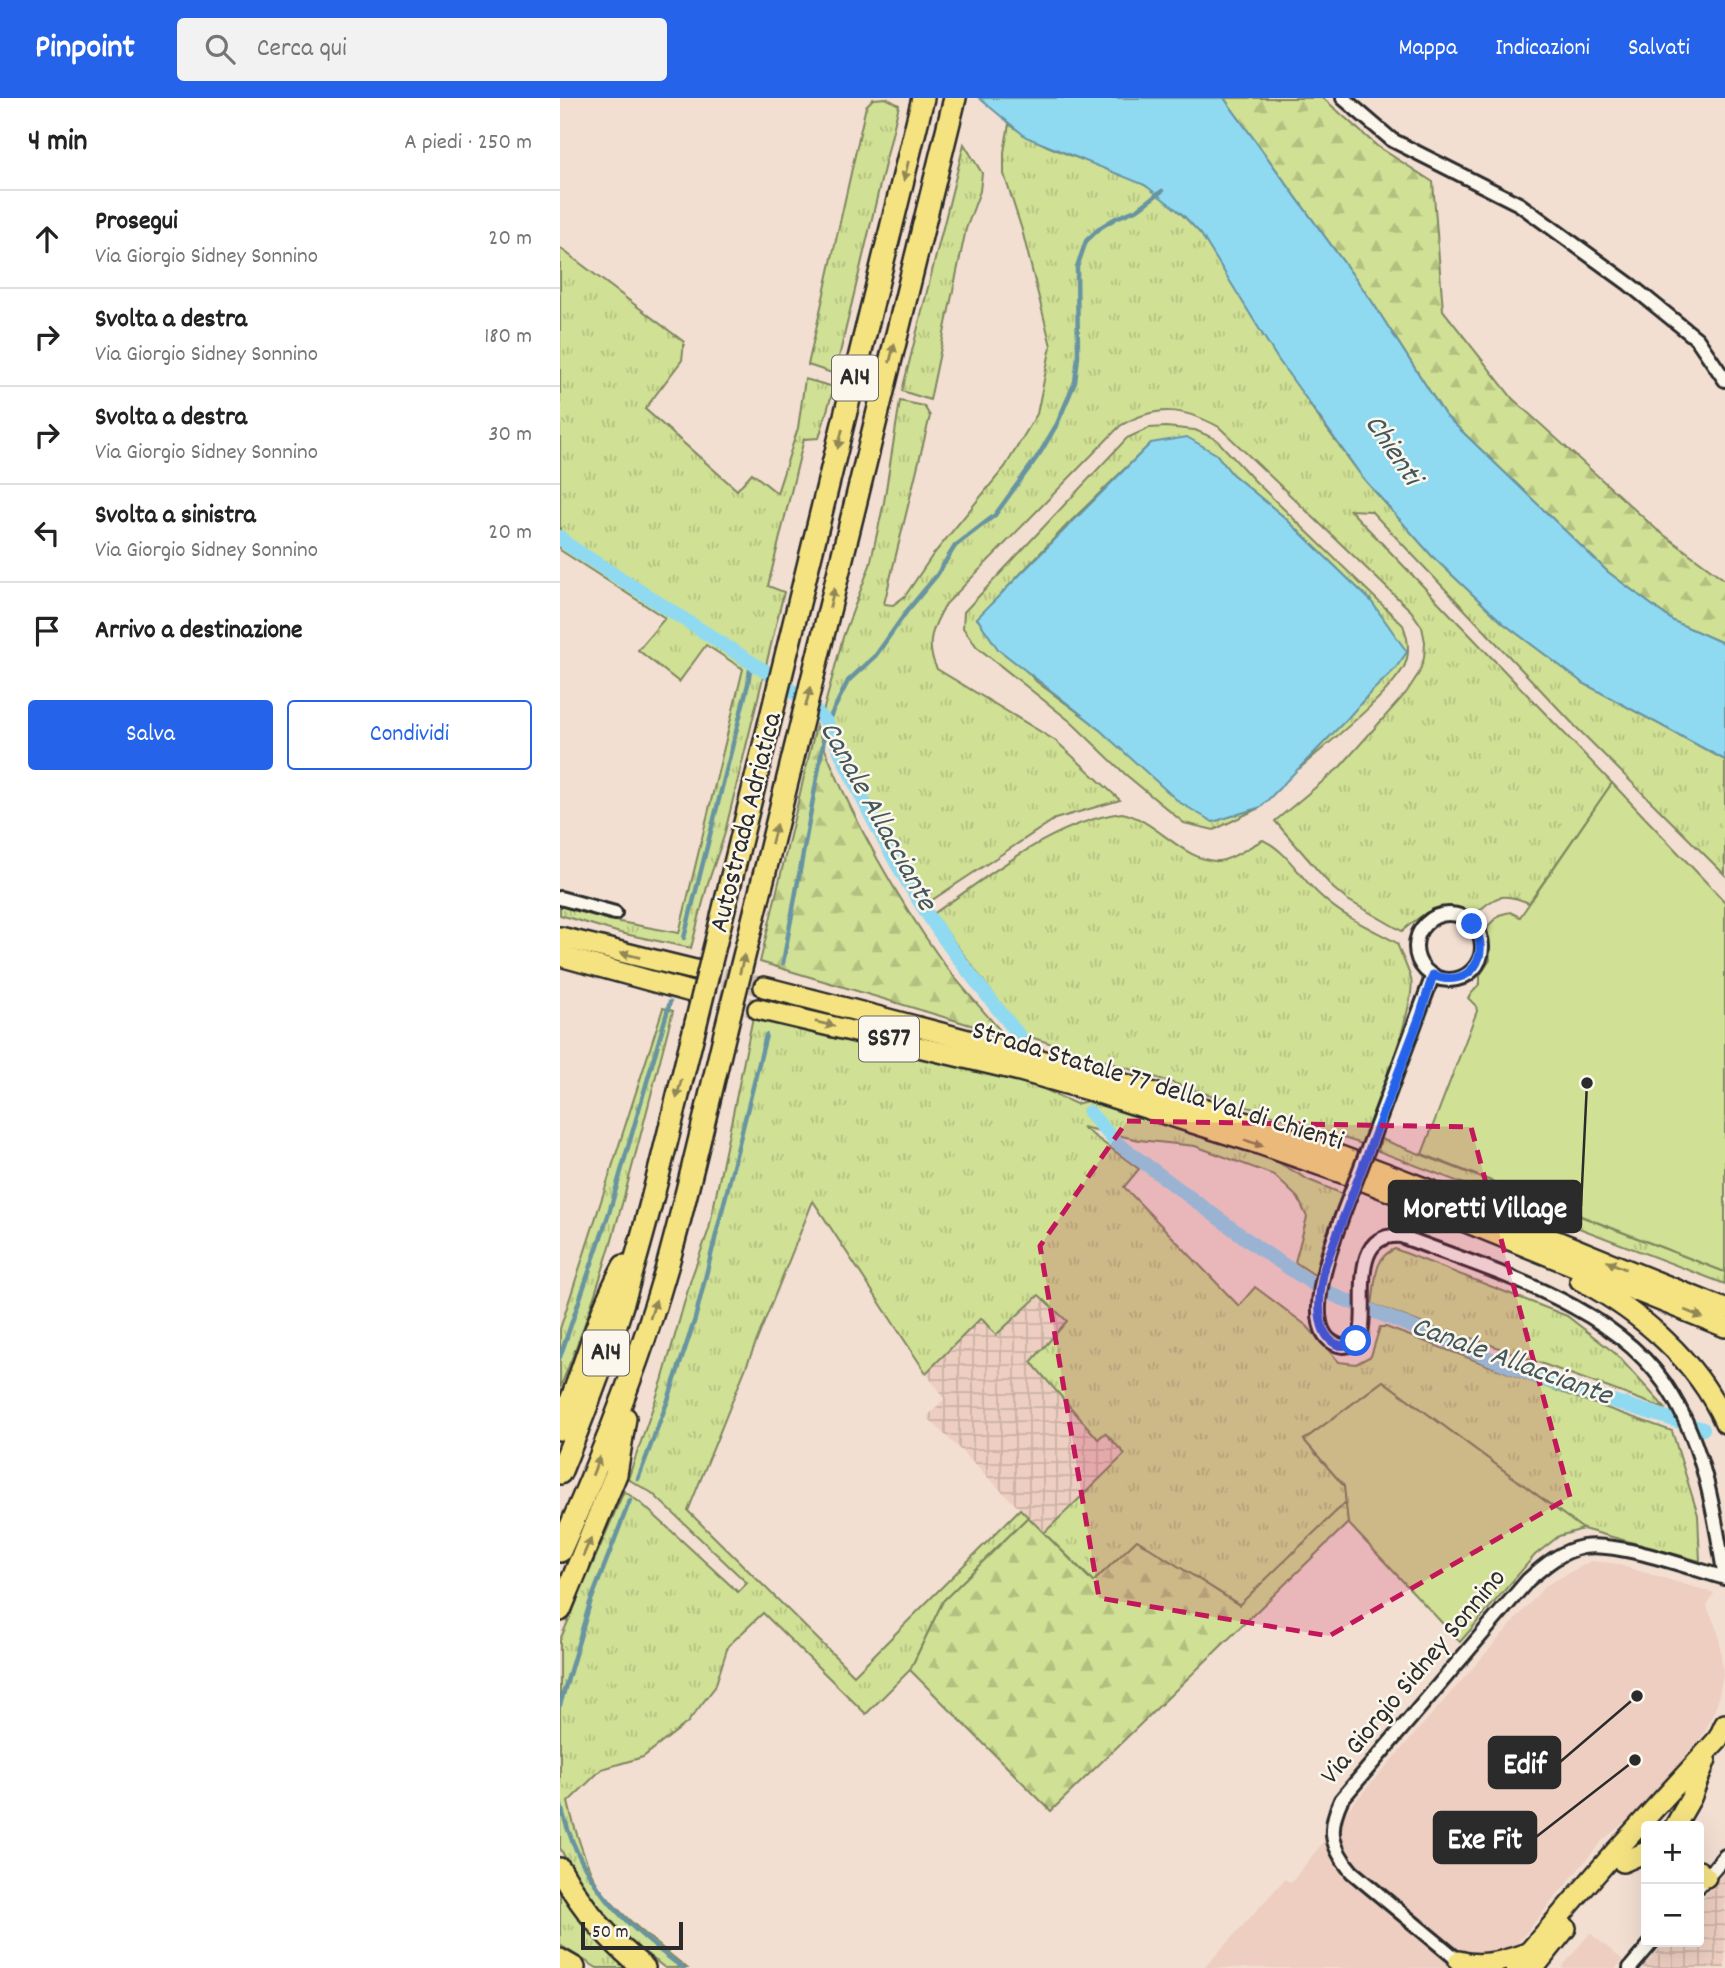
<!DOCTYPE html>
<html lang="it">
<meta charset="utf-8">
<style>
:root{--surface:#fff;--page:#f2f2f2;--text:#222;--muted:#767676;--line:#e0e0e0;--accent:#2563eb}
body{margin:0;font-family:Dekko,sans-serif;background:var(--page);color:var(--text)}
.controls{position:absolute;right:21px;bottom:21px;display:grid;overflow:hidden;border-radius:7px;box-shadow:0 7px 28px #0002}
.controls button{width:63px;height:63px;display:grid;place-items:center;padding:0;border:0;border-bottom:2px solid var(--line);background:var(--surface);color:var(--text);font:35px sans-serif}
.scale{position:absolute;left:21px;bottom:18px;width:102px;box-sizing:border-box;padding-left:7px;border:4px solid #2b2b2b;border-top:0;font-size:19px;line-height:24px;white-space:nowrap;color:#2b2b2b;-webkit-text-stroke:5px #fbf7ec;paint-order:stroke}
.stop{position:absolute;width:21px;height:21px;margin:-16px;border:5px solid #2563eb;border-radius:50%;background:#fff}
.stop.end{background:#2563eb;border-color:#fff;box-shadow:0 2px 7px #0008}
.list{margin:0;padding:0;list-style:none}
h2{display:flex;justify-content:space-between;align-items:center;height:91px;margin:0;padding:0 28px;font-size:30px}
h2 small{font-size:23px;font-weight:400;color:var(--muted)}
.list li{display:grid;grid-template-columns:46px 1fr auto;gap:21px;align-items:center;box-sizing:border-box;height:98px;padding:0 28px;border-top:2px solid var(--line)}
.list b{display:block;font-size:26px;white-space:nowrap}
.list p{margin:0;font-size:23px;white-space:nowrap;color:var(--muted)}
.list em{font-size:23px;font-style:normal;color:var(--muted)}
.actions{display:flex;gap:14px;padding:21px 28px}
.actions a{flex:1;padding:16px 0;border:2px solid var(--accent);border-radius:7px;text-align:center;font-size:24px;color:var(--accent)}
.actions .main{background:var(--accent);color:#fff}
.icon{flex:none;width:38px;height:38px;fill:none;stroke:currentColor;stroke-width:2;stroke-linecap:round;stroke-linejoin:round}
.map{position:relative;flex:none;width:1165px;height:1870px;overflow:hidden}
header{display:flex;align-items:center;gap:42px;box-sizing:border-box;height:98px;padding:0 35px;background:var(--accent);color:#fff}
header strong{font-size:33px}
nav{display:flex;gap:38px;margin-inline-start:auto;font-size:24px}
.search{width:490px;height:63px;background:var(--page);display:flex;align-items:center;gap:18px;box-sizing:border-box;padding:0 24px;border-radius:7px;color:var(--muted);font-size:26px}
main{display:flex}
aside{flex:1;background:var(--surface)}
.map>svg:first-child{display:block}
.built{fill:#edcec0}
.industrial{fill:url(#industrial-grid)}
.grass{fill:url(#grass-tufts);stroke:#7e8660;stroke-width:2}
.forest{fill:url(#forest-firs);stroke:#7e8660;stroke-width:2}
.garden{fill:#d0e094;stroke:#7e8660;stroke-width:2}
.water{fill:#90daf1;stroke:#6894a2;stroke-width:2}
.lines{fill:none;stroke-linecap:round;stroke-linejoin:round}
.stream{stroke:#6894a2;stroke-width:4.5}
.canal{stroke:#90daf1;stroke-width:14}
.trunk-tunnel{stroke:#cbbbb1;stroke-width:19;stroke-dasharray:19 10;stroke-linecap:butt}
.minor-casing{stroke:#2b2b2b;stroke-width:18}
.primary-casing{stroke:#2b2b2b;stroke-width:24}
.trunk-casing{stroke:#2b2b2b;stroke-width:24}
.motorway-casing{stroke:#2b2b2b;stroke-width:26}
.minor{stroke:#fbf7ec;stroke-width:12}
.primary{stroke:#f5e382;stroke-width:19}
.trunk{stroke:#f5e382;stroke-width:19}
.motorway{stroke:#f5e382;stroke-width:21}
.minor-bridge-casing{stroke:#2b2b2b;stroke-width:18;stroke-linecap:butt}
.motorway-bridge-casing{stroke:#2b2b2b;stroke-width:26;stroke-linecap:butt}
.minor-bridge{stroke:#fbf7ec;stroke-width:12}
.motorway-bridge{stroke:#f5e382;stroke-width:21}
.oneway{fill:#908756}
.route{stroke:#2563eb;stroke-width:9}
.marked{fill:#c2185b;fill-opacity:0.2;stroke:#c2185b;stroke-width:5;stroke-dasharray:14 9;stroke-linejoin:round}
.labels{text-anchor:middle;dominant-baseline:central;stroke-width:5;stroke-linejoin:round;paint-order:stroke}
.shield{fill:#fbf7ec;stroke:#696865;stroke-width:2}
.shield-label{font-size:26px;font-weight:bold;fill:#2b2b2b}
.street-label{font-size:28px;fill:#2b2b2b;stroke:#fbf7ec}
.water-label{font-size:30px;font-style:italic;fill:#44575c;stroke:#fbf7ec}
.leader{fill:none;stroke:#2b2b2b;stroke-width:2.5}
.callout-dot{fill:#2b2b2b;stroke:#fbf7ec;stroke-width:2.5}
.callout{fill:#2b2b2b;stroke:#2b2b2b;stroke-width:2.5}
.callout-label{font-size:30px;text-anchor:middle;font-weight:bold;fill:#fff}
</style>
<header>
<strong>Pinpoint</strong>
<div class="search"><svg class="icon" aria-label="search" viewBox="0 0 24 24"><circle cx="10" cy="10" r="6"/><path d="M15 15l6 6"/></svg>Cerca qui</div>
<nav><a>Mappa</a><a>Indicazioni</a><a>Salvati</a></nav>
</header>
<main>
<aside>
<h2>4 min<small>A piedi · 250 m</small></h2>
<ul class="list">
<li><svg class="icon" aria-label="ahead" viewBox="0 0 24 24"><path d="M12 20V5M6 11l6-6 6 6"/></svg><div><b>Prosegui</b><p>Via Giorgio Sidney Sonnino</p></div><em>20 m</em></li>
<li><svg class="icon" aria-label="right" viewBox="0 0 24 24"><path d="M7 20v-9h11M14 6l5 5-5 5"/></svg><div><b>Svolta a destra</b><p>Via Giorgio Sidney Sonnino</p></div><em>180 m</em></li>
<li><svg class="icon" aria-label="right" viewBox="0 0 24 24"><path d="M7 20v-9h11M14 6l5 5-5 5"/></svg><div><b>Svolta a destra</b><p>Via Giorgio Sidney Sonnino</p></div><em>30 m</em></li>
<li><svg class="icon" aria-label="left" viewBox="0 0 24 24"><path d="M17 20v-9H6M10 6l-5 5 5 5"/></svg><div><b>Svolta a sinistra</b><p>Via Giorgio Sidney Sonnino</p></div><em>20 m</em></li>
<li><svg class="icon" aria-label="arrive" viewBox="0 0 24 24"><path d="M6 21V4h12l-3 4 3 4H6"/></svg><div><b>Arrivo a destinazione</b></div></li>
</ul>
<div class="actions"><a class="main">Salva</a><a>Condividi</a></div>
</aside>
<div class="map">
<svg width="1165" height="1870" viewBox="0 0 1165 1870">
<defs>
<pattern id="industrial-grid" width="8" height="8" patternUnits="userSpaceOnUse" patternTransform="scale(1.75)"><rect width="8" height="8" fill="#edcec0"/><path d="M0 4h8M4 0v8" fill="none" stroke="#cbb1a5"/></pattern>
<pattern id="grass-tufts" width="24" height="20" patternUnits="userSpaceOnUse" patternTransform="scale(1.75)"><rect width="24" height="20" fill="#d0e094"/><path d="M3 7l-1-3M5 7V3M7 7l1-3M15 17l-1-3M17 17v-4M19 17l1-3" fill="none" stroke="#b3c080"/></pattern>
<pattern id="forest-firs" width="22" height="20" patternUnits="userSpaceOnUse" patternTransform="scale(1.75)"><rect width="22" height="20" fill="#d0e094"/><path d="M5 1l3.5 6h-7zM16 11l3.5 6h-7z" fill="#b3c080"/></pattern>
</defs>
<rect width="100%" height="100%" fill="#f3dfd2"/>
<filter id="ink" filterUnits="userSpaceOnUse"><feTurbulence type="fractalNoise" baseFrequency=".0143" numOctaves="2"/><feDisplacementMap in="SourceGraphic" scale="14" xChannelSelector="R" yChannelSelector="G"/><feConvolveMatrix kernelMatrix="1 2 1 2 8 2 1 2 1" color-interpolation-filters="sRGB"/></filter>
<g filter="url(#ink)">
<!-- built -->
<g class="built">
<path d="M 1031,1463 L 1052,1465 L 1154,1495 L 1147,1508 L 1159,1537 L 1163,1577 L 1157,1606 L 1145,1634 L 1116,1672 L 1083,1709 L 1042,1743 L 960,1842 L 943,1857 L 914,1870 L 644,1870 L 725,1781 L 731,1785 L 791,1708 L 985,1488 Z"/>
<path d="M 1030,1835 L 1063,1862 L 1056,1870 L 1001,1870 Z"/>
</g>
<!-- industrial -->
<g class="industrial">
<path d="M 479,1196 L 507,1223 L 471,1264 L 538,1341 L 544,1335 L 565,1356 L 484,1435 L 367,1319 L 384,1301 L 366,1275 L 421,1220 L 437,1237 Z"/>
<path d="M 1165,1773 L 1165,1870 L 1083,1870 L 1106,1844 L 1139,1844 L 1139,1804 Z"/>
</g>
<!-- grass -->
<g class="grass">
<path d="M 326,0 L 339,7 L 275,276 L 248,267 L 306,8 L 313,1 Z"/>
<path d="M 449,26 C 489,56 540,64 583,86 C 605,98 624,118 641,136 L 756,316 L 803,380 L 872,458 L 943,525 L 1023,585 L 1165,662 L 1165,777 L 1015,628 L 811,413 L 790,412 L 1052,685 L 969,805 C 941,793 936,798 914,817 C 881,801 869,811 842,833 L 786,801 L 773,790 L 715,723 L 780,669 L 846,595 L 859,575 L 864,560 L 865,544 L 862,529 L 851,513 L 659,329 C 623,309 596,307 560,328 L 386,506 C 373,528 364,546 377,571 L 496,643 L 560,702 L 495,721 L 366,806 L 311,709 L 272,622 L 263,614 L 283,539 L 310,467 L 324,404 L 340,303 L 364,308 L 370,318 L 324,506 L 333,507 L 345,498 L 372,458 L 445,369 L 477,316 L 491,248 L 462,132 L 444,76 L 444,54 Z"/>
<path d="M 404,46 L 422,75 L 420,93 L 406,131 L 370,302 L 342,293 Z"/>
<path d="M 0,150 L 124,244 L 122,262 L 85,311 L 177,392 L 192,375 L 217,395 L 238,330 L 245,281 L 274,289 L 259,340 L 244,341 L 208,488 L 224,494 L 164,738 L 148,785 L 131,850 L 60,835 L 0,817 L 0,807 L 49,822 L 119,835 L 183,571 L 146,547 L 119,584 L 78,552 L 105,520 L 0,452 Z"/>
<path d="M 606,329 L 635,332 L 656,341 L 694,382 L 843,527 C 848,540 851,555 844,569 C 824,602 769,644 739,671 L 809,596 L 811,503 L 724,419 L 672,376 L 656,356 L 591,345 L 508,426 L 417,521 L 477,584 L 531,624 L 653,724 L 701,709 L 654,732 L 624,725 L 565,676 L 511,624 L 417,549 L 403,530 L 404,514 L 567,340 L 589,330 Z"/>
<path d="M 562,715 C 595,721 625,765 659,763 C 672,762 690,748 703,742 C 729,754 740,781 762,799 C 783,819 812,831 837,845 C 841,857 848,870 851,881 C 857,903 814,1020 802,1046 L 464,937 L 373,816 C 431,777 492,724 562,715 Z"/>
<path d="M 103,910 L 113,913 C 79,1039 51,1169 0,1290 L 0,1231 Z"/>
<path d="M 193,919 L 475,987 L 516,1006 L 531,1002 L 714,1062 L 749,1082 L 783,1096 C 772,1123 759,1149 756,1178 L 735,1164 L 747,1119 L 738,1100 L 714,1077 L 635,1048 L 579,1042 L 522,1029 L 579,1071 L 564,1089 L 679,1208 L 695,1189 L 747,1228 L 779,1264 L 796,1266 L 811,1258 L 820,1229 L 826,1229 L 978,1286 L 1112,1333 L 1138,1417 L 1140,1463 L 1023,1431 L 823,1283 L 744,1342 L 784,1388 L 786,1404 L 680,1507 L 577,1443 L 534,1484 L 484,1435 L 565,1356 L 545,1335 L 538,1341 L 471,1264 L 507,1223 L 479,1197 L 436,1237 L 421,1220 L 366,1275 L 253,1103 L 128,1413 L 294,1577 L 460,1411 L 468,1419 L 383,1503 L 350,1572 L 306,1616 L 203,1515 L 168,1548 L 155,1589 L 127,1625 L 83,1659 L 42,1671 L 8,1704 C 13,1726 27,1772 40,1790 C 63,1821 98,1846 127,1870 L 105,1870 L 56,1832 L 19,1785 L 0,1750 L 0,1542 L 64,1393 L 82,1406 L 178,1494 L 187,1485 L 92,1395 L 68,1381 L 102,1283 L 131,1181 L 149,1131 Z"/>
<path d="M 821,1041 L 1165,1174 L 1165,1186 L 818,1053 Z"/>
<path d="M 835,1151 L 1007,1218 L 1056,1256 L 1106,1311 L 912,1240 L 907,1243 L 812,1206 C 816,1188 812,1159 835,1151 Z"/>
<path d="M 0,1792 L 19,1818 L 80,1870 L 37,1870 L 0,1847 Z"/>
</g>
<!-- forest -->
<g class="forest">
<path d="M 664,0 L 763,0 L 817,48 L 873,84 L 883,212 L 953,301 L 1096,431 L 1165,482 L 1165,546 L 1113,523 L 1048,474 L 885,317 L 811,202 Z"/>
<path d="M 256,628 C 287,711 330,790 382,863 C 401,889 423,912 444,937 L 200,864 Z"/>
<path d="M 786,1404 L 788,1425 L 491,1713 L 350,1572 L 383,1503 L 468,1419 L 533,1484 L 577,1442 L 679,1507 Z"/>
</g>
<!-- garden -->
<g class="garden">
<path d="M 1052,685 L 1165,804 L 1165,1174 L 862,1056 L 917,913 L 916,908 L 908,900 L 920,885 L 920,877 L 930,862 L 927,834 L 929,827 L 939,817 L 950,814 L 960,819 Z"/>
<path d="M 823,1283 L 1023,1431 L 999,1438 L 975,1457 L 900,1544 L 788,1425 L 784,1388 L 744,1342 Z"/>
</g>
<!-- water -->
<g class="water">
<path d="M 419,0 L 664,0 L 811,202 L 885,317 L 1048,474 L 1113,523 L 1165,546 L 1165,662 L 1023,585 L 943,525 L 872,458 L 803,380 L 717,260 L 641,136 L 622,116 L 585,87 L 466,39 Z"/>
<path d="M 627,339 L 656,356 L 672,376 L 724,419 L 811,503 L 847,554 L 835,571 L 809,596 L 787,621 L 701,709 L 653,724 L 619,704 L 531,624 L 438,551 L 417,520 L 591,345 Z"/>
</g>
<g class="lines">
<!-- stream -->
<g class="stream">
<path d="M 124,840 L 188,586 L 191,564"/>
<path d="M 223,865 L 267,625 L 288,583 L 316,557 L 347,513 L 377,477 L 395,448 L 435,417 L 480,355 L 497,326 L 515,284 L 518,258 L 517,169 L 526,143 L 541,129 L 556,120 L 578,111 L 602,93"/>
<path d="M 0,1259 L 49,1115 L 110,904"/>
<path d="M 78,1381 L 108,1302 L 135,1221 L 206,937"/>
<path d="M 0,1607 L 30,1505 L 70,1402"/>
<path d="M 0,1704 C 18,1781 60,1824 123,1870"/>
</g>
<!-- canal -->
<g class="canal">
<path d="M 0,439 L 8,447 L 208,575 L 247,604 L 267,625 C 295,687 324,748 361,806 C 390,853 426,896 461,940"/>
<path d="M 529,1014 L 557,1045 L 700,1151 L 756,1188 L 778,1199 L 979,1280 L 1143,1331"/>
</g>
<!-- trunk-tunnel -->
<g class="trunk-tunnel">
<path d="M 135,872 L 204,889"/>
<path d="M 131,894 L 198,911"/>
</g>
<defs>
<g id="minor">
<path d="M 783,0 L 832,42 L 959,106 L 1069,186 L 1137,241 L 1165,282"/>
<path d="M 0,800 L 55,815"/>
<circle cx="889" cy="849" r="33"/>
<path d="M 814,1035 L 873,877"/>
<path d="M 784,1113 C 775,1138 736,1233 778,1247 C 788,1250 795,1245 801,1236 C 808,1206 788,1134 841,1138 C 933,1174 1059,1207 1112,1297 C 1145,1352 1155,1418 1165,1480"/>
<path d="M 1139,1788 L 1165,1758"/>
<path d="M 899,1863 L 792,1774 C 771,1749 767,1732 781,1702 L 968,1482 C 985,1467 1001,1453 1023,1449 C 1057,1443 1130,1470 1165,1480"/>
<path d="M 1070,1870 L 1092,1844"/>
</g>
<g id="primary">
<path d="M 1115,1728 L 1131,1700 L 1146,1661"/>
<path d="M 1063,1764 L 1086,1754"/>
<path d="M 1139,1773 L 1146,1779"/>
<path d="M 899,1863 C 921,1870 946,1863 967,1855"/>
<path d="M 955,1870 L 1054,1755 L 1158,1641"/>
<path d="M 974,1870 L 1006,1830"/>
</g>
<g id="trunk">
<path d="M 0,839 L 135,872"/>
<path d="M 0,858 L 131,894"/>
<path d="M 204,889 C 371,932 539,974 702,1030 C 859,1084 1011,1150 1165,1211"/>
<path d="M 198,911 L 460,973 L 535,994 L 699,1046 L 799,1081 L 1165,1229"/>
<path d="M 1020,1182 C 1080,1214 1137,1262 1165,1325"/>
<path d="M 1158,1641 L 1165,1626"/>
</g>
<g id="motorway">
<path d="M 168,794 L 363,0"/>
<path d="M 198,802 L 395,0"/>
<path d="M 0,1331 C 23,1277 36,1219 64,1168"/>
<path d="M 0,1375 C 21,1324 41,1272 58,1220 C 89,1123 111,1023 136,925"/>
<path d="M 0,1453 C 41,1361 79,1266 107,1169 C 129,1090 147,1010 166,931"/>
<path d="M 0,1512 L 56,1376 L 65,1320"/>
<path d="M 0,1771 C 22,1810 48,1842 84,1870"/>
<path d="M 0,1862 L 14,1870"/>
</g>
</defs>
<!-- minor casing -->
<use href="#minor" class="minor-casing"/>
<!-- primary casing -->
<use href="#primary" class="primary-casing"/>
<!-- trunk casing -->
<use href="#trunk" class="trunk-casing"/>
<!-- motorway casing -->
<use href="#motorway" class="motorway-casing"/>
<!-- minor -->
<use href="#minor" class="minor"/>
<!-- primary -->
<use href="#primary" class="primary"/>
<!-- trunk -->
<use href="#trunk" class="trunk"/>
<!-- motorway -->
<use href="#motorway" class="motorway"/>
<defs>
<path id="minor-bridge" d="M 784,1113 L 814,1035"/>
<g id="motorway-bridge">
<path d="M 136,925 L 168,794"/>
<path d="M 166,931 L 198,802"/>
</g>
</defs>
<!-- minor-bridge casing -->
<use href="#minor-bridge" class="minor-bridge-casing"/>
<!-- motorway-bridge casing -->
<use href="#motorway-bridge" class="motorway-bridge-casing"/>
<!-- minor-bridge -->
<use href="#minor-bridge" class="minor-bridge"/>
<!-- motorway-bridge -->
<use href="#motorway-bridge" class="motorway-bridge"/>
</g>
<!-- one-way arrows -->
<defs><path id="oneway-solid" d="M-6-.8H1V-3.2L6.5 0L1 3.2V.8H-6Z" transform="scale(1.75)"/></defs>
<g class="oneway">
<use href="#oneway-solid" transform="translate(346 73) rotate(104)"/>
<use href="#oneway-solid" transform="translate(332 255) rotate(-76)"/>
<use href="#oneway-solid" transform="translate(280 341) rotate(104)"/>
<use href="#oneway-solid" transform="translate(272 500) rotate(-76)"/>
<use href="#oneway-solid" transform="translate(248 599) rotate(-76)"/>
<use href="#oneway-solid" transform="translate(214 736) rotate(-76)"/>
<use href="#oneway-solid" transform="translate(70 857) rotate(-166)"/>
<use href="#oneway-solid" transform="translate(182 866) rotate(-76)"/>
<use href="#oneway-solid" transform="translate(265 926) rotate(13)"/>
<use href="#oneway-solid" transform="translate(119 991) rotate(104)"/>
<use href="#oneway-solid" transform="translate(694 1045) rotate(18)"/>
<use href="#oneway-solid" transform="translate(1056 1167) rotate(-157)"/>
<use href="#oneway-solid" transform="translate(93 1211) rotate(-72)"/>
<use href="#oneway-solid" transform="translate(1134 1216) rotate(22)"/>
<use href="#oneway-solid" transform="translate(36 1368) rotate(-68)"/>
<use href="#oneway-solid" transform="translate(27 1449) rotate(-67)"/>
</g>
</g>
<g class="lines" filter="url(#ink)">
<!-- route -->
<path class="route" d="M 796,1243 C 790,1247 783,1249 776,1246 C 752,1234 760,1188 765,1168 L 860,918 L 873,877 C 909,892 934,857 912,826"/>
</g>
<!-- marked area -->
<path class="marked" d="M 567,1023 L 911,1029 L 1010,1399 L 769,1538 L 539,1500 L 480,1148 Z"/>
<g class="labels">
<!-- shield labels -->
<g class="shield">
<rect x="272" y="257.5" width="46" height="45" rx="5"/>
<rect x="299" y="918.5" width="60" height="45" rx="5"/>
<rect x="23" y="1232.5" width="46" height="45" rx="5"/>
</g>
<g class="shield-label">
<text x="295" y="280">A14</text>
<text x="329" y="941">SS77</text>
<text x="46" y="1255">A14</text>
</g>
<!-- street labels -->
<g class="street-label">
<text transform="translate(188 725) rotate(-76)">Autostrada Adriatica</text>
<text transform="translate(597 990) rotate(17)">Strada Statale 77 della Val di Chienti</text>
<text transform="translate(855 1580) rotate(-50)">Via Giorgio Sidney Sonnino</text>
</g>
<!-- water labels -->
<g class="water-label">
<text transform="translate(831 353) rotate(56)">Chienti</text>
<text transform="translate(316 719) rotate(61)">Canale Allacciante</text>
<text transform="translate(951 1265) rotate(20)">Canale Allacciante</text>
</g>
</g>
<!-- callouts -->
<path class="leader" d="M1027 985L1021 1108M1077 1598L1000 1664M1075 1662L976 1739"/>
<g class="callout-dot">
<circle cx="1027" cy="985" r="7"/>
<circle cx="1077" cy="1598" r="7"/>
<circle cx="1075" cy="1662" r="7"/>
</g>
<g class="callout">
<rect x="829" y="1083" width="192" height="51" rx="7"/>
<rect x="929" y="1639" width="71" height="51" rx="7"/>
<rect x="874" y="1714" width="102" height="51" rx="7"/>
</g>
<g class="callout-label">
<text x="925" y="1119">Moretti Village</text>
<text x="965" y="1675">Edif</text>
<text x="925" y="1750">Exe Fit</text>
</g>
</svg>
<div class="controls">
<button>+</button>
<button>−</button>
</div>
<div class="scale">50 m</div>
<div class="stop" style="left:796px;top:1243px"></div>
<div class="stop end" style="left:912px;top:826px"></div>
</div>
</main>
